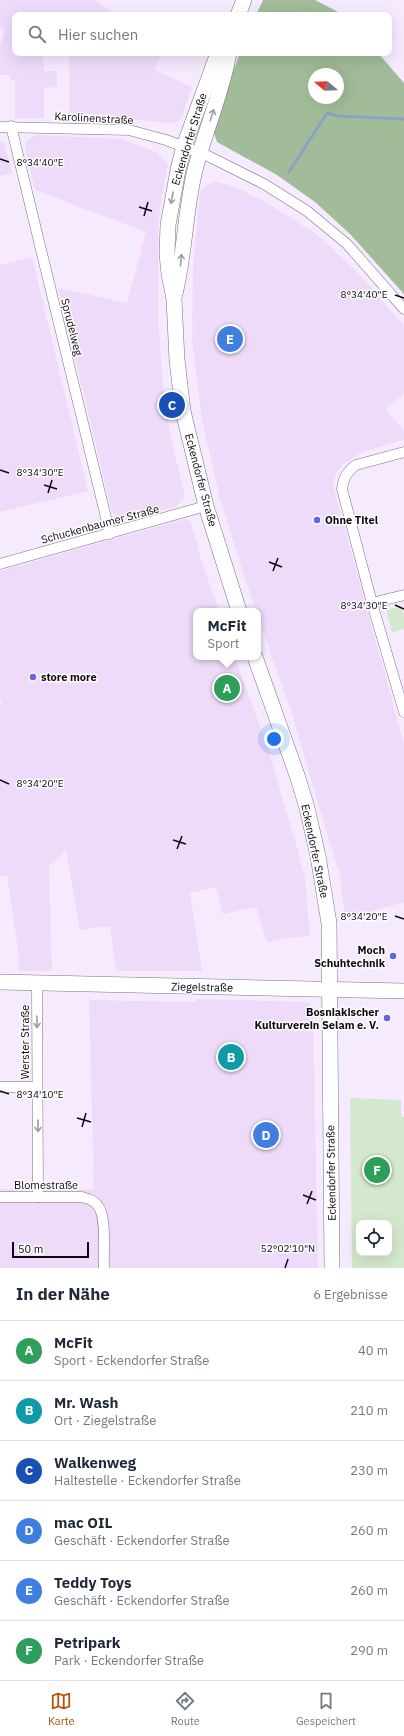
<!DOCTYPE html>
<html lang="de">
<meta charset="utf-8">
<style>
:root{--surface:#fff;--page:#f6f6f7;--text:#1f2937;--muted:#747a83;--line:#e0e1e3;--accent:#b45309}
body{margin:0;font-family:"IBM Plex Sans",sans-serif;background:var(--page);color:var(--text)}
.controls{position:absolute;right:12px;bottom:12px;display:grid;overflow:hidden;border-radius:8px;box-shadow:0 4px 16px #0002}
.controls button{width:36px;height:36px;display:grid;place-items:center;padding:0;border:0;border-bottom:1px solid var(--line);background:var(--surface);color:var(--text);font:20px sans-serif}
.compass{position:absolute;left:308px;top:68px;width:36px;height:36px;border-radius:50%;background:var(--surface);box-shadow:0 4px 16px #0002;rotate:289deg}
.scale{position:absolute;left:12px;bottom:10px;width:77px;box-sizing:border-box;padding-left:4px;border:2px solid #0e0911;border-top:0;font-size:11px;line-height:14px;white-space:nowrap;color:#0e0911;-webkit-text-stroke:3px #fcfcfc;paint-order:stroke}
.you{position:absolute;left:274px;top:739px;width:14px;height:14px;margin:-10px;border:3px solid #fff;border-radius:50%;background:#1a73e8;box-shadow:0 0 0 6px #1a73e833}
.badge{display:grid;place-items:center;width:26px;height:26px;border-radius:50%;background:var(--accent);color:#fff;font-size:13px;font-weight:700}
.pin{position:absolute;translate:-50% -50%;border:2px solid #fff;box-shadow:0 1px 4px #0006}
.popup{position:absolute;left:193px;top:608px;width:68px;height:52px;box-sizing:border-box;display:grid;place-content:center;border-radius:8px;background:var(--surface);filter:drop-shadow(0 1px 3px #0005);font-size:13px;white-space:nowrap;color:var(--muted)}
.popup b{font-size:15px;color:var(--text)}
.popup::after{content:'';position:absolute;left:50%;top:100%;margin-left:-8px;border:8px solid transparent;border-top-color:var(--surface)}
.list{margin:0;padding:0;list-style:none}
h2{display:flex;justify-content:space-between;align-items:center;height:52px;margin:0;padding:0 16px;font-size:17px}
h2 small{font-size:13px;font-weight:400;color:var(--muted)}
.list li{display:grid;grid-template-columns:26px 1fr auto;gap:12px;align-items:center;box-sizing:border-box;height:60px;padding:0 16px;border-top:1px solid var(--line)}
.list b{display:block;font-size:15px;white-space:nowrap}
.list p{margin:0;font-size:13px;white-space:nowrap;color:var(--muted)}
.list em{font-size:13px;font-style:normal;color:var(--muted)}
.icon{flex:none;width:22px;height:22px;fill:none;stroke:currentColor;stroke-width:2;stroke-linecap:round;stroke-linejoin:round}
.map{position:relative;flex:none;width:404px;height:1268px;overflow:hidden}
.search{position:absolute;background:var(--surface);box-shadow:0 4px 16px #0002;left:12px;right:12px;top:12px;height:44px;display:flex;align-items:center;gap:10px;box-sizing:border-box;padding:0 14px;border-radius:8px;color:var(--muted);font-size:15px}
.sheet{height:412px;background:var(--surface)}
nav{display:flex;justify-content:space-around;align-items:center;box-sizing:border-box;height:56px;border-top:1px solid var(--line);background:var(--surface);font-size:11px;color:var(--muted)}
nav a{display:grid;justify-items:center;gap:2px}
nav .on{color:var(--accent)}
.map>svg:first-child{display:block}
.built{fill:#eedbfa}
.green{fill:#d4e8cd;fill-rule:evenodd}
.forest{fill:#a2bc99;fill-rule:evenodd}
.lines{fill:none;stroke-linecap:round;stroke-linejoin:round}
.stream{stroke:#8aa3c4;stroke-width:3}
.street-casing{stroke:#7e7086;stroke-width:11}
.secondary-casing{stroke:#7e7086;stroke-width:16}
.street{stroke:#fff;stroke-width:10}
.secondary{stroke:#fff;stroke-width:15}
.oneway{stroke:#9f9da0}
.ticks{fill:none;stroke:#0e0911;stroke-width:1.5}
.poi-dot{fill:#6466df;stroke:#fcfcfc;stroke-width:1.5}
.labels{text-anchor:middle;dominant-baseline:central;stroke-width:3;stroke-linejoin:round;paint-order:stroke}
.street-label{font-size:11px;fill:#0e0911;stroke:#fcfcfc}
.poi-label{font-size:11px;font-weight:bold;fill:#0e0911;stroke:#fcfcfc;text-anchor:start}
.ticks-label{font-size:10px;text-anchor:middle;fill:#0e0911;stroke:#fcfcfc;stroke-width:3;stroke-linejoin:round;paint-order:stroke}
</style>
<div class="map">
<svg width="404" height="1268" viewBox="0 0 404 1268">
<rect width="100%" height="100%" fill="#f6eafe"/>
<!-- built -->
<g class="built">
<path d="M 0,0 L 97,0 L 96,2 L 118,15 L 15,15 L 15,53 L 43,53 L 44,71 L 57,71 L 57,87 L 44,88 L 44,118 L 15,118 L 15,80 L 10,80 L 10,75 L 0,75 L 0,47 L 5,30 L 0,28 Z"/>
<path d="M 69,53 L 162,53 L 155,70 L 192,87 L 181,118 L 176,122 L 171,124 L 100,114 L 76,114 L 70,117 Z"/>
<path d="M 36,135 L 122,139 L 156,152 L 168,164 L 160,207 L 158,228 L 158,318 L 163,383 L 170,434 L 185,497 L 176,507 L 122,520 L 112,512 L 58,288 L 127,303 L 146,232 L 35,190 L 25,150 L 26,143 L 30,138 Z"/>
<path d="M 0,141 L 4,142 L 12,173 L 0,176 Z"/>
<path d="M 215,181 L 237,188 L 267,203 L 313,232 L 330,246 L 360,275 L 404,326 L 404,393 L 386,409 L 404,431 L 404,440 L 362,452 L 343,464 L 336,474 L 333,485 L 404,744 L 404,902 L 345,919 L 340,877 L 291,711 L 258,617 L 258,611 L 256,611 L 244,575 L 220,499 L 202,420 L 192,341 L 193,267 L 200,193 L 203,187 Z"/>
<path d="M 32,257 L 88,491 L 0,512 L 0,265 Z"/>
<path d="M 185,519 L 191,522 L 202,563 L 219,611 L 196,611 L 196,657 L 235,657 L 268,749 L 297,847 L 305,878 L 310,936 L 286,938 L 267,943 L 256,907 L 223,914 L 216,887 L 190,893 L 202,971 L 116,971 L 110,926 L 80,930 L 66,851 L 49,866 L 52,971 L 19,971 L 19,956 L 7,876 L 0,877 L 0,704 L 2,703 L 0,697 L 0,571 Z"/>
<path d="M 196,999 L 308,1002 L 313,1010 L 318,1268 L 0,1268 L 0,1189 L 94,1190 L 89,1000 L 195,1002 Z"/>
</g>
<!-- green -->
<g class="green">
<path d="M 402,606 L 404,616 L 404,629 L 392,632 L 386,610 Z"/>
<path d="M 350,1098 L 401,1100 L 401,1117 L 404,1117 L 404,1268 L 352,1268 ZM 359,1223 L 389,1223 L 389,1253 L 359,1253 Z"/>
</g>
<!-- forest -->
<g class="forest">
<path d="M 263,0 L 315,0 L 344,15 L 256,15 Z"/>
<path d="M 240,53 L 378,53 L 404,83 L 404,294 L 350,234 L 315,202 L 277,175 L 217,142 L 214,133 L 225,93 ZM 314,74 L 338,74 L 338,98 L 314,98 Z"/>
</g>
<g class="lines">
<!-- stream -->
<path class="stream" d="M 289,172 L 327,113 L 338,116 L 404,119"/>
<defs>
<g id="street">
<path d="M 11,126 L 110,534"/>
<path d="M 0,127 L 129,130 L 166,140 L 206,155 L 264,184 L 307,211 L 347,244 L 404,309"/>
<path d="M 404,452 L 356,465 C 347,471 343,478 342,489 L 372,603 L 404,712"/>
<path d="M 0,564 L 206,506"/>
<path d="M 372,603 L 404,595"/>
<path d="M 37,983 L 38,1197"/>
<path d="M 0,1087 L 37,1087"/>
<path d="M 0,1197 L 82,1197 C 89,1199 94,1200 98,1206 C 107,1217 103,1253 104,1268"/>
</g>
<g id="secondary">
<path d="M 238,15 L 244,0"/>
<path d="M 218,53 L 184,146 L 178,170 L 168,225 L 167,254 L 169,274 L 174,299 L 177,360 L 183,411 L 206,506 L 239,611"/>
<path d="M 175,294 C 185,253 185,211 195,170 C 205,131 222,93 229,53"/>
<path d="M 255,657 L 298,778 L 307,808 L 318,856 L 329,923 L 332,1268"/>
<path d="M 0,982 L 404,991"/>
</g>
</defs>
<!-- street casing -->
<use href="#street" class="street-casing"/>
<!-- secondary casing -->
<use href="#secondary" class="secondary-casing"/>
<!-- street -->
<use href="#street" class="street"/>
<!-- secondary -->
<use href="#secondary" class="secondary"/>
</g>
<!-- one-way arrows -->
<defs><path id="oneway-shaft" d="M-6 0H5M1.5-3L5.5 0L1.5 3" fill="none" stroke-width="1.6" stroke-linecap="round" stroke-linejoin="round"/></defs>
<g class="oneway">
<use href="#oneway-shaft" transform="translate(212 115) rotate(-72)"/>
<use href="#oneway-shaft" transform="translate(172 198) rotate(100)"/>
<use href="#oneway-shaft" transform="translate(181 260) rotate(-84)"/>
<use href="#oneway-shaft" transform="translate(37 1022) rotate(89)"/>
<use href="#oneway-shaft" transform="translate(38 1126) rotate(90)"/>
</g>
<!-- ticks -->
<path class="ticks" d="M 0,159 L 9,162M 139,207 L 152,211M 144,216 L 148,202M 395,295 L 404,298M 0,470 L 9,473M 44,485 L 57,489M 48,493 L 52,480M 269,562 L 282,567M 273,571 L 278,558M 395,605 L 404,609M 0,780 L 9,784M 173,840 L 186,844M 177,849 L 182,836M 395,916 L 404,919M 0,1091 L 9,1094M 77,1118 L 91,1122M 82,1127 L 86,1113M 303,1195 L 316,1200M 307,1204 L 312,1191M 285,1268 L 288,1259"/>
<!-- markers -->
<g class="poi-dot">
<circle cx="317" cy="520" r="4"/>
<circle cx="33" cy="677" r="4"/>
<circle cx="393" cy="956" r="4"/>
<circle cx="387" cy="1018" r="4"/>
</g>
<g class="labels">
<!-- street labels -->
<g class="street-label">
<text transform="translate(94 118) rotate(3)">Karolinenstraße</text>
<text transform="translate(189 139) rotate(-73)">Eckendorfer Straße</text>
<text transform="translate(72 327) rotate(76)">Sprudelweg</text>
<text transform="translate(201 480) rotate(75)">Eckendorfer Straße</text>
<text transform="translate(100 524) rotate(-15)">Schuckenbaumer Straße</text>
<text transform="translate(315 851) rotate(78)">Eckendorfer Straße</text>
<text transform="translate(202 987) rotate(1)">Ziegelstraße</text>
<text transform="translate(25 1042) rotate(-90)">Werster Straße</text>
<text transform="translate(331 1173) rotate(-91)">Eckendorfer Straße</text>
<text x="46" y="1185">Blomestraße</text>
</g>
<!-- poi labels -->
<g class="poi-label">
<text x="325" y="520">Ohne Titel</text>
<text x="41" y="677">store more</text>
<text x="385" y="950" text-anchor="end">Moch<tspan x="385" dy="13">Schuhtechnik</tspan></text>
<text x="379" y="1012" text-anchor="end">Bosniakischer<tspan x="379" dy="13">Kulturverein Selam e. V.</tspan></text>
</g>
</g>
<g class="ticks-label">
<text x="40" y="166">8°34'40"E</text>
<text x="364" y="298">8°34'40"E</text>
<text x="40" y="476">8°34'30"E</text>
<text x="364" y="609">8°34'30"E</text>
<text x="40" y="787">8°34'20"E</text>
<text x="364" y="920">8°34'20"E</text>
<text x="40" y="1098">8°34'10"E</text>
<text x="288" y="1252">52°02'10"N</text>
</g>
</svg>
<div class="controls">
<button><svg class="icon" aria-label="locate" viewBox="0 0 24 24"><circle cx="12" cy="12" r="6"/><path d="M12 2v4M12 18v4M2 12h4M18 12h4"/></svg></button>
</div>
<svg class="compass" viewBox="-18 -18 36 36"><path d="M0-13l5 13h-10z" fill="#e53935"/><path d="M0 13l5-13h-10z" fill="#747a83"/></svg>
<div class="scale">50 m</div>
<div class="you"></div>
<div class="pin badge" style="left:227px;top:688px;background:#2e9e5b">A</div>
<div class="popup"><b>McFit</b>Sport</div>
<div class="pin badge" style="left:231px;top:1057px;background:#0f9aa8">B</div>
<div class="pin badge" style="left:172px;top:405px;background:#1a4fb4">C</div>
<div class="pin badge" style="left:266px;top:1135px;background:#3f7fe0">D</div>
<div class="pin badge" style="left:230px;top:339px;background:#3f7fe0">E</div>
<div class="pin badge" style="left:377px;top:1170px;background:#2e9e5b">F</div>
<div class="search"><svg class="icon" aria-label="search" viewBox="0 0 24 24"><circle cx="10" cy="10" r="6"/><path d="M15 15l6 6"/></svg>Hier suchen</div>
</div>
<section class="sheet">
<h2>In der Nähe<small>6 Ergebnisse</small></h2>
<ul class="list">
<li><span class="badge" style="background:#2e9e5b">A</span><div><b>McFit</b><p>Sport · Eckendorfer Straße</p></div><em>40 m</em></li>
<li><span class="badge" style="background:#0f9aa8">B</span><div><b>Mr. Wash</b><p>Ort · Ziegelstraße</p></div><em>210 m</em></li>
<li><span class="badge" style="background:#1a4fb4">C</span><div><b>Walkenweg</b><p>Haltestelle · Eckendorfer Straße</p></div><em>230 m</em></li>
<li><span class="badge" style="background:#3f7fe0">D</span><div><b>mac OIL</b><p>Geschäft · Eckendorfer Straße</p></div><em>260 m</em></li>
<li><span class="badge" style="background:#3f7fe0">E</span><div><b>Teddy Toys</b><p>Geschäft · Eckendorfer Straße</p></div><em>260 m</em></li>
<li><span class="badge" style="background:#2e9e5b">F</span><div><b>Petripark</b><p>Park · Eckendorfer Straße</p></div><em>290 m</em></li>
</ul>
</section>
<nav>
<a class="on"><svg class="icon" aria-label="map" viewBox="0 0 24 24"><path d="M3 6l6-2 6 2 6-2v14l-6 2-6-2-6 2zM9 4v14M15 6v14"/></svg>Karte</a>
<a><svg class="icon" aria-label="directions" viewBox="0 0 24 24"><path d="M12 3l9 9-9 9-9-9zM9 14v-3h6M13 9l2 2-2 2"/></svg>Route</a>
<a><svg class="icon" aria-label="saved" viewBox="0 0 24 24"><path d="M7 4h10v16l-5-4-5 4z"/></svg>Gespeichert</a>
</nav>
